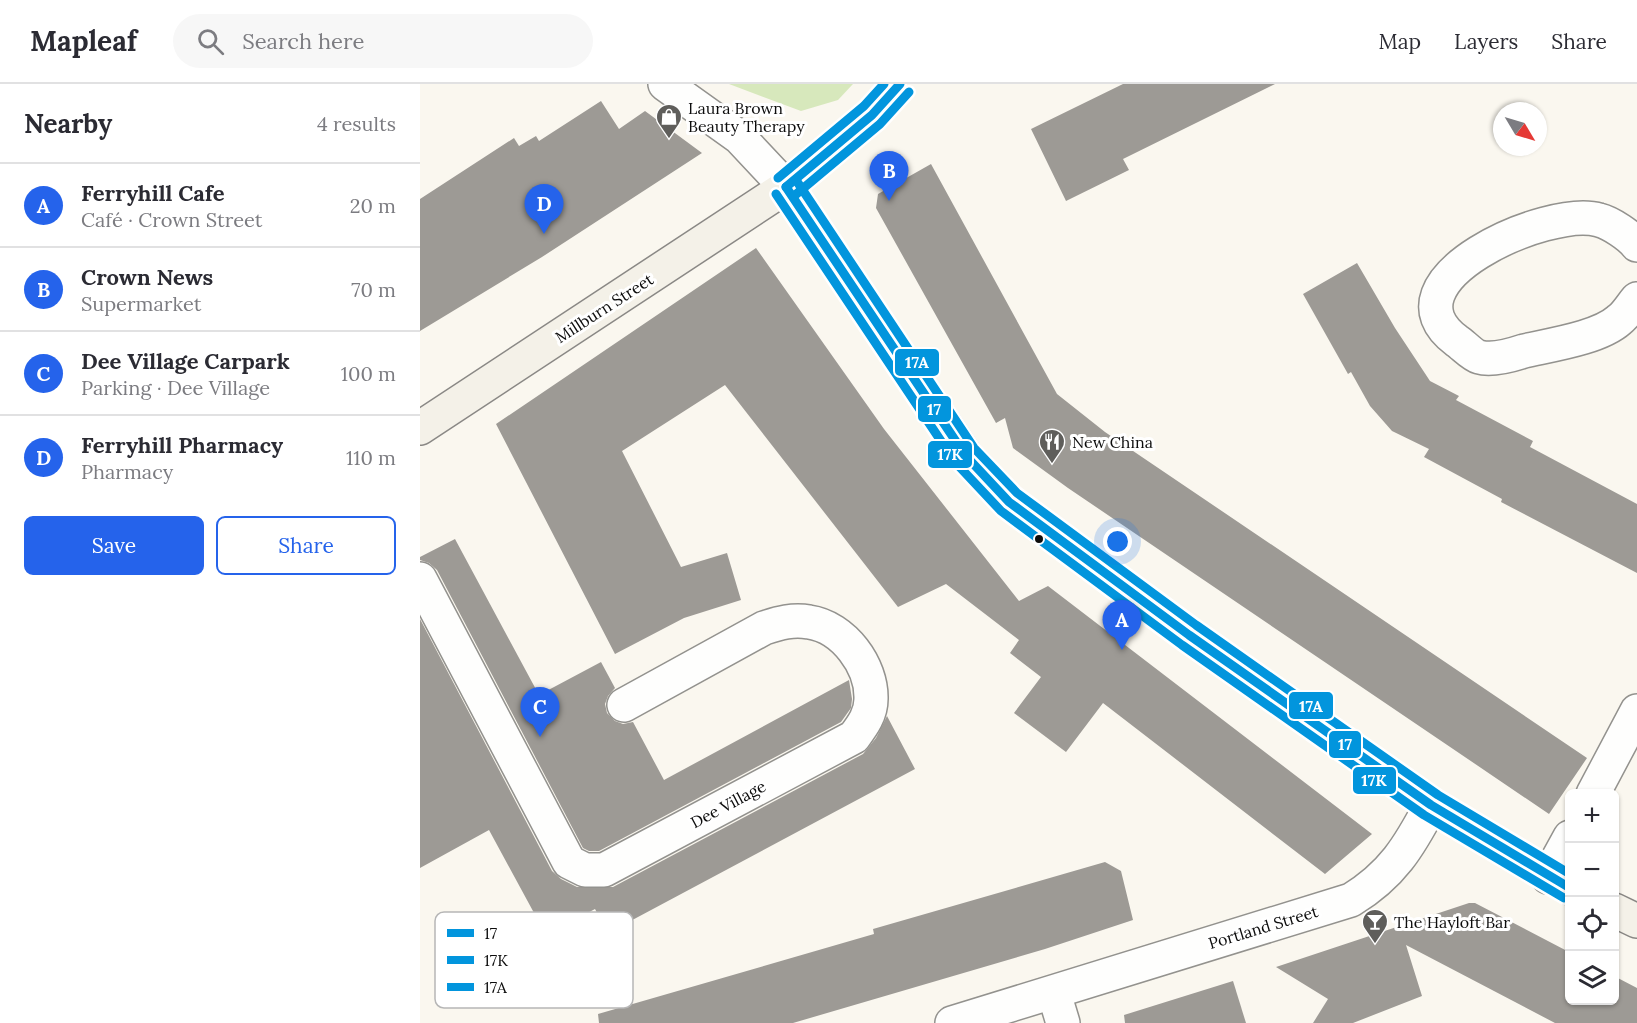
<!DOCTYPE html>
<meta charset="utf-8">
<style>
:root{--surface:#fff;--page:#f7f7f7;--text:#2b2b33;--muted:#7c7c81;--line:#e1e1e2;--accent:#2563eb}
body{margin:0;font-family:Lora,serif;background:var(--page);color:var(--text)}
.controls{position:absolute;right:18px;bottom:18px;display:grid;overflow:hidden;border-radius:9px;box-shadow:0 2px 4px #0004}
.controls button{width:54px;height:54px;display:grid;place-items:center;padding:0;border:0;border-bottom:2px solid var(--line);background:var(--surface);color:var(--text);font:30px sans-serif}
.compass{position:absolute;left:1073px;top:18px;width:54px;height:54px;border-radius:50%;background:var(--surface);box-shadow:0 2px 4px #0004;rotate:128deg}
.you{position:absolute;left:698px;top:458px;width:21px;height:21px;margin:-15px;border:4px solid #fff;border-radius:50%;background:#1a73e8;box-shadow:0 0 0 9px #1a73e833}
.badge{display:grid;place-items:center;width:39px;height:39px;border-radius:50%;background:var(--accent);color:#fff;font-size:20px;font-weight:700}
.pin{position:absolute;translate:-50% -50px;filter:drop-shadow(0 2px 3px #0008)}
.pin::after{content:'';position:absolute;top:32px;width:21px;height:18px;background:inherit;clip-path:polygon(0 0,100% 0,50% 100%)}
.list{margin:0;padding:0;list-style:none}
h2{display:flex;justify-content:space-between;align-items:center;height:78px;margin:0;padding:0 24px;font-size:26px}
h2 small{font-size:20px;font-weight:400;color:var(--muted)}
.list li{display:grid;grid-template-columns:39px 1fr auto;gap:18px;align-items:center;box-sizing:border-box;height:84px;padding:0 24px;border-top:2px solid var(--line)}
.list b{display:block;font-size:22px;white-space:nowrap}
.list p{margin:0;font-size:20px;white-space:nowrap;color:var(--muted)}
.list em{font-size:20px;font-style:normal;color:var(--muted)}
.actions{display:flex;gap:12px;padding:18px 24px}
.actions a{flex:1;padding:14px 0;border:2px solid var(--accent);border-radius:9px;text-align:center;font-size:21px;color:var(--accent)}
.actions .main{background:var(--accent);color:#fff}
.icon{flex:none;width:33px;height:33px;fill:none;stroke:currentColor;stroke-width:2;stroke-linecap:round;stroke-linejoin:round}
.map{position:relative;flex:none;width:1217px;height:939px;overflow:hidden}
header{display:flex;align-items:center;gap:36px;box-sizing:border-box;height:84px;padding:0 30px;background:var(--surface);border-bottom:2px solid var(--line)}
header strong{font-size:28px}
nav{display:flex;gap:33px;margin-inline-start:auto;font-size:21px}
.search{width:420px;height:54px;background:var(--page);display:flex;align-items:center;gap:15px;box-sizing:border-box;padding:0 21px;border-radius:33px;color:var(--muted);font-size:22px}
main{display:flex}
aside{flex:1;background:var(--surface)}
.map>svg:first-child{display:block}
.forest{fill:#d7e8bc}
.building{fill:#9d9a95}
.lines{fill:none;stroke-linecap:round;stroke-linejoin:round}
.street-casing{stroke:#93928e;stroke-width:36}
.secondary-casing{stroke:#8a8885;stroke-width:36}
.street{stroke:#fefefd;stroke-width:33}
.secondary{stroke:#f4f1e8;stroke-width:33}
.bus-1-casing{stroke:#fff;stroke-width:14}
.bus-2-casing{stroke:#fff;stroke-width:14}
.bus-3-casing{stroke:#fff;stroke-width:14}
.bus-1{stroke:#0295dd;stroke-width:9}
.bus-2{stroke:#0295dd;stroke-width:9}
.bus-3{stroke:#0295dd;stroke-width:9}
.bus-dot{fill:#0c0c0c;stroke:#fff;stroke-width:2}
.labels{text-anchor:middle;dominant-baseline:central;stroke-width:6;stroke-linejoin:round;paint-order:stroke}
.poi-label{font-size:16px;fill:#0c0c0c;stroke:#fff;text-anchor:start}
.street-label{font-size:16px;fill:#0c0c0c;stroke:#fff}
.key{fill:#fff;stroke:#b6b6b6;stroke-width:1.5}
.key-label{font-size:16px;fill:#0c0c0c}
.line-badge{stroke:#fff;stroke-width:2}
.badge-label{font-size:16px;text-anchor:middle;font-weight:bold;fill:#fff}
</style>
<header>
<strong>Mapleaf</strong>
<div class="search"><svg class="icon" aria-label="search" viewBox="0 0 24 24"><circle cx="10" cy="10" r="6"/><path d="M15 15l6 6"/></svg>Search here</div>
<nav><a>Map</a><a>Layers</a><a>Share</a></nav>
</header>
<main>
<aside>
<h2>Nearby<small>4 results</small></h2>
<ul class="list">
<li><span class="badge">A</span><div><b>Ferryhill Cafe</b><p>Café · Crown Street</p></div><em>20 m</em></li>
<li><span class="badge">B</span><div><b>Crown News</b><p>Supermarket</p></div><em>70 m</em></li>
<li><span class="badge">C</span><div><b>Dee Village Carpark</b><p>Parking · Dee Village</p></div><em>100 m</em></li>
<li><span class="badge">D</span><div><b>Ferryhill Pharmacy</b><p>Pharmacy</p></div><em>110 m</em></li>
</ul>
<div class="actions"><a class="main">Save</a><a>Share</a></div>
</aside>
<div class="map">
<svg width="1217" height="939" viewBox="0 0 1217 939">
<rect width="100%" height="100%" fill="#faf7ef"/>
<!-- forest -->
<path class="forest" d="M 309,0 L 433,0 L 418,16 L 381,27 Z"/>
<!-- building -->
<g class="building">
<path d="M 703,0 L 855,0 L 703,75 L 709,86 L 646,117 L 611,45 Z"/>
<path d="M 181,17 L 199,45 L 225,27 L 282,69 L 122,173 L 0,247 L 0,115 L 94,54 L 99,62 L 116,52 L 119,57 Z"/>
<path d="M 511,80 L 637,310 L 685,348 L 1167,674 L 1129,730 L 648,404 L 593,364 L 585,334 L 576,339 L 456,124 L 458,110 Z"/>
<path d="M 336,164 L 464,345 L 599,517 L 628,502 L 952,750 L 905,790 L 683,619 L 646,668 L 594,629 L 621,593 L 590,569 L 599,556 L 526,500 L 478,523 L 305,301 L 202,367 L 261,483 L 307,469 L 321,516 L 264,534 L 195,570 L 76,340 Z"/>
<path d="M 937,179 L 975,244 L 1010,297 L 1039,312 L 1036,316 L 1113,357 L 1110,363 L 1217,420 L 1217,489 L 1081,418 L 1082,415 L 1004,373 L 1009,365 L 972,347 L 950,322 L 931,288 L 928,290 L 883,210 Z"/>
<path d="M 35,455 L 119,611 L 181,578 L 195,604 L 188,612 L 185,620 L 187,629 L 195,637 L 203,640 L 213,638 L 244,696 L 429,596 L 432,615 L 431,624 L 421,638 L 179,767 L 169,767 L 163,764 L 17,486 L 9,479 L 0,476 L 0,473 Z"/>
<path d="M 0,535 L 132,787 L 141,795 L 157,803 L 193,803 L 443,670 L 456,654 L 467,632 L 495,685 L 188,849 L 175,825 L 126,851 L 69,746 L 0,784 Z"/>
<path d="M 685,778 L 701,787 L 713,836 L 625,865 L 373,939 L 179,939 L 178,930 L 454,850 L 453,845 Z"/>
<path d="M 1049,819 L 1055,819 L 1149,868 L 1149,916 L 1194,916 L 1194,892 L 1217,904 L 1217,939 L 1135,939 L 986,861 L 1002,912 L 933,939 L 893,939 L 908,915 L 856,883 Z"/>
<path d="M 813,897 L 826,939 L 705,939 L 704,931 Z"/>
</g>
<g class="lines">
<defs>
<g id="street">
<path d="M 245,0 L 319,53 L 366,103"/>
<path d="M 1217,161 C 1210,152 1191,139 1179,136 C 1129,121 956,197 1037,257 C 1043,261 1052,271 1059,273 C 1072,277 1092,271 1104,267 C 1130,261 1179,254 1199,236 C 1206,231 1211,222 1217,215"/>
<path d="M 0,495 L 149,778 L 165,786 L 184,786 L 434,653 C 443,641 451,630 451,615 C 452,582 424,543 389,538 C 373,535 359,539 344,544 L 204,621"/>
<path d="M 1173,710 L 1217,627"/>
<path d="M 1128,793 L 1150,753"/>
<path d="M 634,909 L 643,939"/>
<path d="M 532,939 L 931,816 C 972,791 989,763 1011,721"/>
</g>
<g id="secondary">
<path d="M 0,344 L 366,103 L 545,371 L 589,418 L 769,551 L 1011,721 L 1150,804"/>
<path d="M 1194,826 L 1217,837"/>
</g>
</defs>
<!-- street casing -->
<use href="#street" class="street-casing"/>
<!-- secondary casing -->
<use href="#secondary" class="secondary-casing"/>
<!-- street -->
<use href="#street" class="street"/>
<!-- secondary -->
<use href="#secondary" class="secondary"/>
<defs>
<g id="bus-1">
<path d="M 366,103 L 545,371 L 589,418 L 769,551 L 1011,721 L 1150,804"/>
<path d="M 366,103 L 452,31 L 480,0"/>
</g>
<g id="bus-2">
<path d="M 356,110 L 535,378 L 581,427 L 762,561 L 1004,731 L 1144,814"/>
<path d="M 374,112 L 460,40 L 489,8"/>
</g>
<g id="bus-3">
<path d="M 358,94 L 444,22 L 464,0"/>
<path d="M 376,96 L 554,364 L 597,409 L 776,541 L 1018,711 L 1150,790"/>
</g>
</defs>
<!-- bus-1 casing -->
<use href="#bus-1" class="bus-1-casing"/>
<!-- bus-2 casing -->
<use href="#bus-2" class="bus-2-casing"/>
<!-- bus-3 casing -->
<use href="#bus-3" class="bus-3-casing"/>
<!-- bus-1 -->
<use href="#bus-1" class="bus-1"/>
<!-- bus-2 -->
<use href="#bus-2" class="bus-2"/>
<!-- bus-3 -->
<use href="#bus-3" class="bus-3"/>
</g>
<!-- icons -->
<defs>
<symbol id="shop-pin" viewBox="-11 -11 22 30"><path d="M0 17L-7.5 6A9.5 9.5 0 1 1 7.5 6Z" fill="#5f5e5b" stroke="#fff"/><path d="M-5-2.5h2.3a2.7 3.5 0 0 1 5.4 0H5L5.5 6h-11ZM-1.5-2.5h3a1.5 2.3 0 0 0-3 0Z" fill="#fff"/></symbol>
<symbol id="restaurant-pin" viewBox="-11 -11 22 30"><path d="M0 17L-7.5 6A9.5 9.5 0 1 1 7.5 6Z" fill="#5f5e5b" stroke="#fff"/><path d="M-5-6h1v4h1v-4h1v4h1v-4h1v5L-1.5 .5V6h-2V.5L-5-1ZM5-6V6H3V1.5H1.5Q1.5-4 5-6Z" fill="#fff"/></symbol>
<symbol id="bar-pin" viewBox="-11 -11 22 30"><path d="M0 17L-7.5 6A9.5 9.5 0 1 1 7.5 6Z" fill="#5f5e5b" stroke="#fff"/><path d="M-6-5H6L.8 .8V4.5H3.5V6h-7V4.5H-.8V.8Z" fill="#fff"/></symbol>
</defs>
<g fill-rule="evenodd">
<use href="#shop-pin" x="234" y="18" width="30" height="40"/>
<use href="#restaurant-pin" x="617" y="343" width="30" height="40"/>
<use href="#bar-pin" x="940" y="823" width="30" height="40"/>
</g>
<!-- markers -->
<circle class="bus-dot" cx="619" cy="455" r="5"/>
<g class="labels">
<!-- poi labels -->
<g class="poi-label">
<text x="268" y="24">Laura Brown<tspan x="268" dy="18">Beauty Therapy</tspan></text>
<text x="652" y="358">New China</text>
<text x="974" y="838">The Hayloft Bar</text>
</g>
<!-- street labels -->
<g class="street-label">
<text transform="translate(184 224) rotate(-33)">Millburn Street</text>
<text transform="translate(308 720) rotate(-28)">Dee Village</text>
<text transform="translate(843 843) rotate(-17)">Portland Street</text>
</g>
</g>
<!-- legend -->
<rect x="15" y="828" width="198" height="96" rx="9" class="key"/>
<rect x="27" y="845" width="27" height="8" fill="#0295dd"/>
<rect x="27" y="872" width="27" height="8" fill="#0295dd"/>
<rect x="27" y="899" width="27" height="8" fill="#0295dd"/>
<g class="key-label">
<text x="64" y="855">17</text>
<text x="64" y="882">17K</text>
<text x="64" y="909">17A</text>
</g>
<g class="line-badge">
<rect x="474" y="264" width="46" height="29" rx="6" fill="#0295dd"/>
<rect x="497" y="311" width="35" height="28" rx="6" fill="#0295dd"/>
<rect x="507" y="356" width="46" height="29" rx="6" fill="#0295dd"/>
<rect x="868" y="607" width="46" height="29" rx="6" fill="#0295dd"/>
<rect x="908" y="646" width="34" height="29" rx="6" fill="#0295dd"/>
<rect x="932" y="682" width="45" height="29" rx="6" fill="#0295dd"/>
</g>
<g class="badge-label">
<text x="497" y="284">17A</text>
<text x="514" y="331">17</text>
<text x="530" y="376">17K</text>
<text x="891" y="628">17A</text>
<text x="925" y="666">17</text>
<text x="954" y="702">17K</text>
</g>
</svg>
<div class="controls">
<button>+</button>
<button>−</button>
<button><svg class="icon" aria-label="locate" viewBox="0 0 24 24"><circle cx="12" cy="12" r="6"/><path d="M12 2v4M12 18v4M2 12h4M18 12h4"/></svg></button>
<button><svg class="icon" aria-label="layers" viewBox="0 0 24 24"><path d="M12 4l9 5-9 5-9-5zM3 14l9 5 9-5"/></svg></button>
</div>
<svg class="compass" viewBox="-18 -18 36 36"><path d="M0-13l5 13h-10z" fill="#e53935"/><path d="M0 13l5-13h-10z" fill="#7c7c81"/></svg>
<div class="you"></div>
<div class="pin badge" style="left:702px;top:566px">A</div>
<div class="pin badge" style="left:469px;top:117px">B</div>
<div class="pin badge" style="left:120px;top:653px">C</div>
<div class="pin badge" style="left:124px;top:150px">D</div>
</div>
</main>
